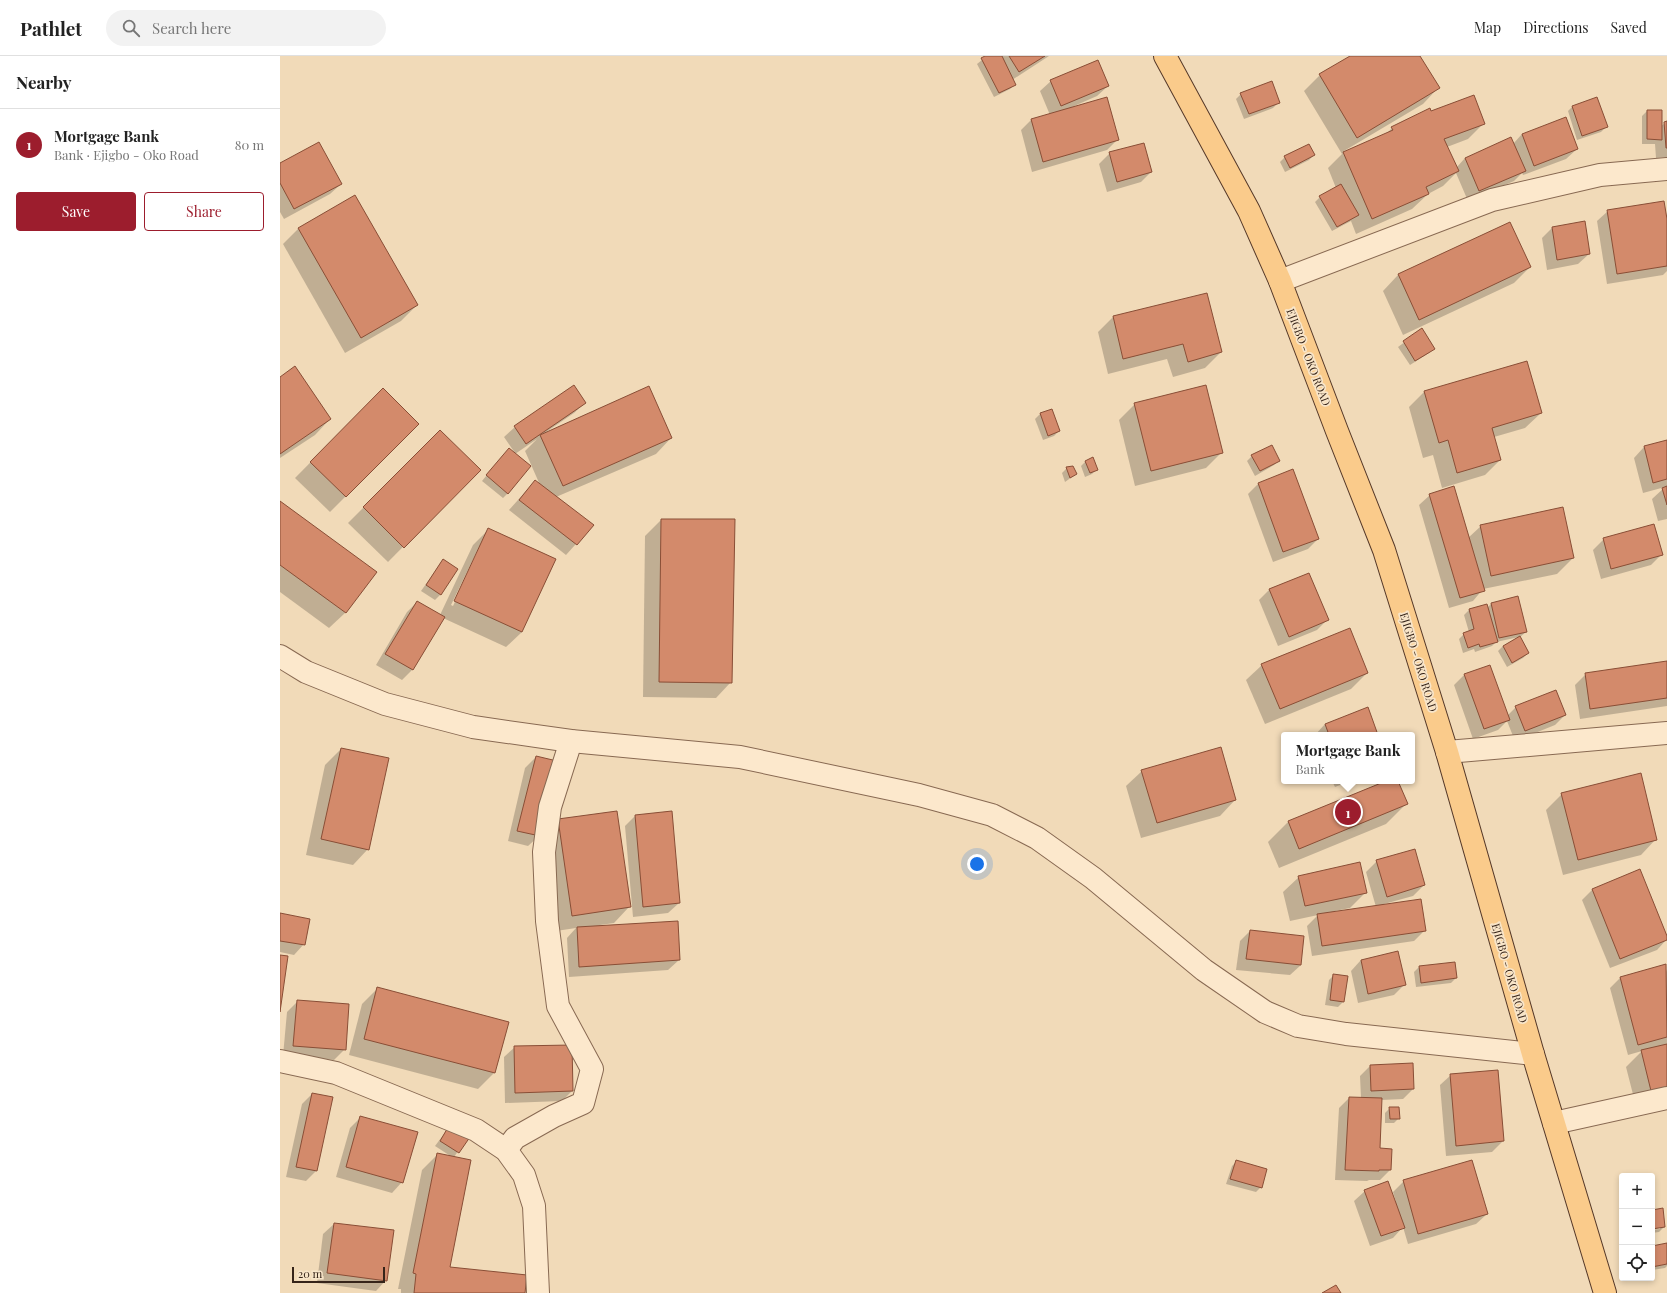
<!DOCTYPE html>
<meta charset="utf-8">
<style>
:root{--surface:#fff;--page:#f2f2f2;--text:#222;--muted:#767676;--line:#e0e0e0;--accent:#9c1d2d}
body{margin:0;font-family:"Playfair Display",serif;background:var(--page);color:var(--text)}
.controls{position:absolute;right:12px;bottom:12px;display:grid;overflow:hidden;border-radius:4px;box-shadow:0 2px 6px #0003}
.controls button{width:36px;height:36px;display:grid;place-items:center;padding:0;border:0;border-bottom:1px solid var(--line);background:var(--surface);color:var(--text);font:20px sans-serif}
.scale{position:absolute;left:12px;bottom:10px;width:93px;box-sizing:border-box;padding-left:4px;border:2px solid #362419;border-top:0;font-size:11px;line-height:14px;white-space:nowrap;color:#362419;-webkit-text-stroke:3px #f8e5c9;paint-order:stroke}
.you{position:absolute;left:697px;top:808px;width:14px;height:14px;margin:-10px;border:3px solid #fff;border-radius:50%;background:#1a73e8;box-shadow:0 0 0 6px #1a73e833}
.badge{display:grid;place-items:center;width:26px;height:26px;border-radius:50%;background:var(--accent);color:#fff;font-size:13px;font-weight:700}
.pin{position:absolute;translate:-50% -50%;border:2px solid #fff;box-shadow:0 1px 4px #0006}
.popup{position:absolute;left:1001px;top:676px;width:134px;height:52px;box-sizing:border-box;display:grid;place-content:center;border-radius:4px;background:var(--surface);filter:drop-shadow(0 1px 3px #0005);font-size:13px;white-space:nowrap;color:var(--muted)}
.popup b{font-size:15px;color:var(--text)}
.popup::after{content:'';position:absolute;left:50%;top:100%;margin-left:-8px;border:8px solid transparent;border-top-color:var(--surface)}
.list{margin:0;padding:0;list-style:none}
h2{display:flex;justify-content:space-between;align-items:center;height:52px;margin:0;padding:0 16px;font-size:17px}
h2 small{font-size:13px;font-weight:400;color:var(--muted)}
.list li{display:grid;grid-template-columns:26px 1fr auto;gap:12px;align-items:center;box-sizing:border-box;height:72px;padding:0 16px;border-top:1px solid var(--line)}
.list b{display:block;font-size:15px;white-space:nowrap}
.list p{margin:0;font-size:13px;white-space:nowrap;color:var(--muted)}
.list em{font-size:13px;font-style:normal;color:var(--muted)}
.actions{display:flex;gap:8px;padding:12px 16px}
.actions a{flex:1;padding:9px 0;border:1px solid var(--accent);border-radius:4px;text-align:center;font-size:14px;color:var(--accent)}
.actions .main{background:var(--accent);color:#fff}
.icon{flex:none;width:22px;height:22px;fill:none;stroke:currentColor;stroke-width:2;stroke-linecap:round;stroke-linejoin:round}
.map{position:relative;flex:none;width:1387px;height:1237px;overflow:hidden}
header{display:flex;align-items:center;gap:24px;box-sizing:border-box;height:56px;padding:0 20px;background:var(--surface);border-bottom:1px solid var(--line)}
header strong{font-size:19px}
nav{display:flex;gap:22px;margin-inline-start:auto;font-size:14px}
.search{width:280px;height:36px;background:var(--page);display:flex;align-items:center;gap:10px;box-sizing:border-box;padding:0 14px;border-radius:22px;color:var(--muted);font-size:15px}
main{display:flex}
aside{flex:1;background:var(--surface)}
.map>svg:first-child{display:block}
.shadow{fill:#0003;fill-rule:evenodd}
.building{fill:#d38a6b;stroke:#894e36}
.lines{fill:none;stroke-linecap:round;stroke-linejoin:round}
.minor-casing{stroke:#886952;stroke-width:24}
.primary-casing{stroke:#553828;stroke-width:24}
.minor{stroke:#fce8cc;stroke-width:22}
.primary{stroke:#facb8b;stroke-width:22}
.labels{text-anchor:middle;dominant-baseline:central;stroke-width:3.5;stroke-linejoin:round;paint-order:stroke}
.street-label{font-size:11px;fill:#362419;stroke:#f8e5c9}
</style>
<header>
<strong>Pathlet</strong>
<div class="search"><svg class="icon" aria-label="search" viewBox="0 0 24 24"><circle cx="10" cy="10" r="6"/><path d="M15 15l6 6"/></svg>Search here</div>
<nav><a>Map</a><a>Directions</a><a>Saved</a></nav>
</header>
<main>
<aside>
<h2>Nearby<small></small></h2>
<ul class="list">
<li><span class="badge">1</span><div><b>Mortgage Bank</b><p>Bank · Ejigbo - Oko Road</p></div><em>80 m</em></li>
</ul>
<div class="actions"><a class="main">Save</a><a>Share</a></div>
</aside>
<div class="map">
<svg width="1387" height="1237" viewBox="0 0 1387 1237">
<rect width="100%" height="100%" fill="#f1dab8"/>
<!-- shadow -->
<g class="shadow">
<path d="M 707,0 L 769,0 L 732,24 L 735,28 L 730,33 L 714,41 L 697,8 Z"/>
<path d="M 1072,0 L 1139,0 L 1158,32 L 1143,48 L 1064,95 L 1065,96 L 1106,78 L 1112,72 L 1150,56 L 1204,67 L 1188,83 L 1167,91 L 1177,111 L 1185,102 L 1233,88 L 1242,78 L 1297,93 L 1286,103 L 1243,119 L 1242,117 L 1234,125 L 1188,145 L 1176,117 L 1163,130 L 1148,138 L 1132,153 L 1076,178 L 1071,165 L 1052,175 L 1035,146 L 1040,141 L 1056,132 L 1048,112 L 1062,98 L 1024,35 L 1040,19 Z"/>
<path d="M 771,25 L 828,30 L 817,40 L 792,51 L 838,83 L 827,94 L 752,116 L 741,74 L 751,64 L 770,59 L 760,35 Z"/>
<path d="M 961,38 L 998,47 L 993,52 L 964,63 L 956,43 Z"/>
<path d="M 1293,50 L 1326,71 L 1321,76 L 1297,84 L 1288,55 Z"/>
<path d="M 1367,55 L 1381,70 L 1387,66 L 1387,101 L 1376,102 L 1375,88 L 1362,88 L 1362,60 Z"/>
<path d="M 830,97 L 871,116 L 861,126 L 827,136 L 819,108 Z"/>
<path d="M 1034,99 L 1029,104 L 1005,116 L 1000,106 L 1005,101 Z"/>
<path d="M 0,108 L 61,128 L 50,138 L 4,163 L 0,156 Z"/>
<path d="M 75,141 L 137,249 L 121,265 L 65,297 L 3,188 L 18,173 Z"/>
<path d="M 1328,155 L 1387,169 L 1387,215 L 1383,219 L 1327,228 L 1317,165 Z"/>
<path d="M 1229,167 L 1250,211 L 1234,227 L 1123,279 L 1103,235 L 1118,219 Z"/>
<path d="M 1272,172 L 1309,198 L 1298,208 L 1267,214 L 1262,182 Z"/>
<path d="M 833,261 L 941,296 L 925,312 L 893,321 L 887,303 L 828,318 L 818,276 Z"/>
<path d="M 1141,274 L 1154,292 L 1149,297 L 1130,309 L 1118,291 Z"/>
<path d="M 0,322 L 50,363 L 35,379 L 0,402 Z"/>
<path d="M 103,333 L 138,368 L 50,456 L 15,422 Z"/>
<path d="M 1144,336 L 1261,357 L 1245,372 L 1214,381 L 1220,404 L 1205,419 L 1162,432 L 1153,399 L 1143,402 L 1129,351 Z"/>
<path d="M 305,347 L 294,357 L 266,376 L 391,382 L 376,398 L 276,441 L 313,469 L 286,499 L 229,454 L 255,425 L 260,429 L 245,395 L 257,383 L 235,398 L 228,437 L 223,442 L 202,425 L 224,398 L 235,397 L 224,381 L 235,371 Z"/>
<path d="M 855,348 L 942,396 L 926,412 L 855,430 L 839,364 Z"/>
<path d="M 771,354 L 779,375 L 774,380 L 763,384 L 755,363 L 760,358 Z"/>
<path d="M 160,375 L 199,414 L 108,506 L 68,467 Z"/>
<path d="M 1387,385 L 1387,463 L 1378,465 L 1372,443 L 1385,431 L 1363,437 L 1354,402 L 1364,391 Z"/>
<path d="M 972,400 L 999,404 L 994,409 L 975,420 L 967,405 Z"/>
<path d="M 806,405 L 817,413 L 812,418 L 805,421 L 801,410 Z"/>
<path d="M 787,412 L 796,418 L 785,426 L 782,417 Z"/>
<path d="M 978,428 L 1038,483 L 1028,493 L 993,506 L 968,438 Z"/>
<path d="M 1150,439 L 1188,482 L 1201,470 L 1293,502 L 1277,518 L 1203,533 L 1193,545 L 1169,552 L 1139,449 Z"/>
<path d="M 0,446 L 95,516 L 65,557 L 49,572 L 0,536 Z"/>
<path d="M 381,464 L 451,626 L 436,642 L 363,641 L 365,480 Z"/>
<path d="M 208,474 L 242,576 L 226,591 L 163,562 L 132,614 L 122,624 L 96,609 L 127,556 L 137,546 L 160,559 L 193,489 ZM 199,491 L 201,491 L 173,550 L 171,549 Z"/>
<path d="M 1324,483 L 1381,499 L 1371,509 L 1321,523 L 1313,494 Z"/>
<path d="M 163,504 L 160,539 L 155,544 L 141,535 Z"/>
<path d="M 1028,518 L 1047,564 L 1037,574 L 998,590 L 979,544 L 989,534 Z"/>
<path d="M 1211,548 L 1246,576 L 1240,581 L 1248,597 L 1243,602 L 1227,611 L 1218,595 L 1223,590 L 1239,581 L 1216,586 L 1212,590 L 1195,596 L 1194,593 L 1183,597 L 1179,583 L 1184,578 L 1189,576 L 1184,559 L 1189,554 L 1206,549 L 1207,552 Z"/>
<path d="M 1387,606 L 1387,650 L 1300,663 L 1295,629 L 1306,618 Z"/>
<path d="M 982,609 L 1087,617 L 1071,633 L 985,668 L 966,624 Z"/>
<path d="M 1184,619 L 1227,660 L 1236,651 L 1285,659 L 1275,669 L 1235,685 L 1227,665 L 1218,674 L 1193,683 L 1174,629 Z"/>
<path d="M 1045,668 L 1097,679 L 1035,679 Z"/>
<path d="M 61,693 L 88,793 L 73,809 L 26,799 L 45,709 Z"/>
<path d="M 256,701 L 259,780 L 248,790 L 228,785 L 245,712 Z"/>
<path d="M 862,715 L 955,744 L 940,760 L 861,782 L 846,730 Z"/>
<path d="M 1052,725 L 1070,725 L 1055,731 Z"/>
<path d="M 1108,725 L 1117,725 L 1126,748 L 1106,768 L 999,812 L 988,786 L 1009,765 Z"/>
<path d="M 1282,738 L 1376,783 L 1361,799 L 1283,819 L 1266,754 Z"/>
<path d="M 391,757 L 399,847 L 388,857 L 353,861 L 345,770 L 355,760 Z"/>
<path d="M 278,764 L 349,851 L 334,867 L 320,869 L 321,870 L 399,904 L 388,914 L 289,921 L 287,882 L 296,872 L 276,875 L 263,780 Z"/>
<path d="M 1097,805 L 1144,829 L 1133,840 L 1104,848 L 1145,874 L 1134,885 L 1032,900 L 1027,870 L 1038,859 L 1010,865 L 1003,836 L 1019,821 L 1086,836 L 1070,852 L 1055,855 L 1055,857 L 1096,851 L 1086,816 Z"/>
<path d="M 1313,833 L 1387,882 L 1387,883 L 1377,894 L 1330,912 L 1302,844 Z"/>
<path d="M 0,858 L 24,888 L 14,899 L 0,896 Z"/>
<path d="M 970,875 L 1021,909 L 1010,919 L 956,914 L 960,885 Z"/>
<path d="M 1081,904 L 1124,929 L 1114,939 L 1078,947 L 1071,915 Z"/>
<path d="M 1385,910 L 1387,916 L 1387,1047 L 1357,1054 L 1346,1011 L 1362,995 L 1348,999 L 1330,932 L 1340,922 Z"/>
<path d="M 1139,911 L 1176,922 L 1171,927 L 1136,931 L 1134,916 Z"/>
<path d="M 1054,919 L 1063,946 L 1058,951 L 1045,949 L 1049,924 Z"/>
<path d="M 98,932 L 227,966 L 214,1017 L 198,1033 L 69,999 L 82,948 Z"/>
<path d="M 17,946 L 65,993 L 54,1004 L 3,1000 L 7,956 Z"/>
<path d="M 235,991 L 292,1035 L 282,1045 L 225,1047 L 224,1001 Z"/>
<path d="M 1090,1010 L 1133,1033 L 1123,1043 L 1101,1044 L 1099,1093 L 1110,1114 L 1100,1124 L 1089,1124 L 1087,1125 L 1055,1124 L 1059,1052 L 1069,1042 L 1081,1042 L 1080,1020 Z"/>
<path d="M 1171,1019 L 1223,1085 L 1212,1096 L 1166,1100 L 1160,1029 Z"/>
<path d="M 32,1038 L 36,1115 L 26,1125 L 6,1121 L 22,1048 Z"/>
<path d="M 1110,1052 L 1119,1062 L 1114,1067 L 1105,1067 L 1105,1057 Z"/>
<path d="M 81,1061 L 122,1126 L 112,1137 L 56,1121 L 70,1072 Z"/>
<path d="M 170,1070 L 188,1081 L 174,1101 L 169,1212 L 244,1237 L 121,1237 L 121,1233 L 118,1233 L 142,1114 L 158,1098 L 172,1101 L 155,1090 Z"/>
<path d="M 957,1105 L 981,1131 L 976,1136 L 946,1128 L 952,1110 Z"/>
<path d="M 1124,1125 L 1207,1158 L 1196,1168 L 1128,1188 L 1123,1171 L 1113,1182 L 1090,1190 L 1074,1145 L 1085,1135 L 1116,1146 L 1113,1136 Z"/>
<path d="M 1372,1155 L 1384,1171 L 1379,1176 L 1372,1177 L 1372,1174 L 1380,1173 L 1380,1171 L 1372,1172 Z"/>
<path d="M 54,1168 L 113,1175 L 106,1224 L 96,1235 L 37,1227 L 43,1178 Z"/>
<path d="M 1387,1188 L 1387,1210 L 1385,1212 L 1372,1214 L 1372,1191 Z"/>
</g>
<!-- building -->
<g class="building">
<path d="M 705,0 L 722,0 L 736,29 L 719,37 L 701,2 Z"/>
<path d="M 729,0 L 765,0 L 739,16 Z"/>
<path d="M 1070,0 L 1140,0 L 1160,32 L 1077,82 L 1039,18 Z"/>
<path d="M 818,4 L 829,30 L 781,50 L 770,24 Z"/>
<path d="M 992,25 L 1000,47 L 969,58 L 960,37 Z"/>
<path d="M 1194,39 L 1205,68 L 1164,83 L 1179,115 L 1146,131 L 1149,138 L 1092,163 L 1063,96 L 1113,74 L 1111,71 L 1150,52 L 1151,55 Z"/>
<path d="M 827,41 L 839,84 L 763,106 L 751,63 Z"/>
<path d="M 1317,41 L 1328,71 L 1302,80 L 1292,50 Z"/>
<path d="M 1367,54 L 1382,54 L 1382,84 L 1367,83 Z"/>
<path d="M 1286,61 L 1298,93 L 1254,110 L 1242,78 Z"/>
<path d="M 1387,65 L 1387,92 L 1386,92 L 1384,66 Z"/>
<path d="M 1231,81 L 1246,115 L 1199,135 L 1185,102 Z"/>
<path d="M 39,86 L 62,128 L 14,153 L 0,127 L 0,107 Z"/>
<path d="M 864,87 L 872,116 L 837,126 L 829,96 Z"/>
<path d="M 1029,88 L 1035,99 L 1010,112 L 1004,100 Z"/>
<path d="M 1061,128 L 1079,159 L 1057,171 L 1039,140 Z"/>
<path d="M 75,139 L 138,249 L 81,282 L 18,172 Z"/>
<path d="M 1384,145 L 1387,163 L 1387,210 L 1337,218 L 1327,154 Z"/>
<path d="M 1305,165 L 1310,198 L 1277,204 L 1272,171 Z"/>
<path d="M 1230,166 L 1251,211 L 1139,264 L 1118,218 Z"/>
<path d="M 927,237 L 942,296 L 908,306 L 903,288 L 843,303 L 833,260 Z"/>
<path d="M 1142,272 L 1155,293 L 1135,305 L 1123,285 Z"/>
<path d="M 1247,305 L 1262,357 L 1212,372 L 1221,404 L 1177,417 L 1168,384 L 1159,387 L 1144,335 Z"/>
<path d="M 15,310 L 51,363 L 0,398 L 0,321 Z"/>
<path d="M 294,329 L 306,347 L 246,388 L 234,370 Z"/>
<path d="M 926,329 L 943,397 L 871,415 L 854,347 Z"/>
<path d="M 369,330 L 392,382 L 283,430 L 260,379 Z"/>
<path d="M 103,332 L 139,368 L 66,441 L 30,406 Z"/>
<path d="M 772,353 L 780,375 L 768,380 L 760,357 Z"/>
<path d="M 160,374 L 201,414 L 124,492 L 83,451 Z"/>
<path d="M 1387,384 L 1387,423 L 1373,427 L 1364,390 Z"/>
<path d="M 992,389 L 1000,405 L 980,415 L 971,399 Z"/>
<path d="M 229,392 L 251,410 L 228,438 L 206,419 Z"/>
<path d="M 813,401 L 818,414 L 810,417 L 805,405 Z"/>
<path d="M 793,410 L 797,418 L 790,422 L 786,411 Z"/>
<path d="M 1013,413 L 1039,483 L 1003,496 L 978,427 Z"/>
<path d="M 255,424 L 314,469 L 297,489 L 239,444 Z"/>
<path d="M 1174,430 L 1205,535 L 1180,542 L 1149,438 Z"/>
<path d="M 1387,430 L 1387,449 L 1382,432 Z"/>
<path d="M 0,445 L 97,516 L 66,557 L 0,509 Z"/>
<path d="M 1283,451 L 1294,502 L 1211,520 L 1200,469 Z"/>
<path d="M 381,463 L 455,463 L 452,627 L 379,626 Z"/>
<path d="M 1374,468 L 1383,499 L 1331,513 L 1323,482 Z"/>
<path d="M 208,472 L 276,503 L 242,576 L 174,545 Z"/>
<path d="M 163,503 L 178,513 L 161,539 L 146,529 Z"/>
<path d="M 1029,517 L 1049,564 L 1009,581 L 989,533 Z"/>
<path d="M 1238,540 L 1247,576 L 1219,582 L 1211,547 Z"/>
<path d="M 137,545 L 165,561 L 133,614 L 105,598 Z"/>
<path d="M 1207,548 L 1218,586 L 1200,591 L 1199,588 L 1188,592 L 1183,577 L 1194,573 L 1189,553 Z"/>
<path d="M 1070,572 L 1088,617 L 1000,653 L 981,608 Z"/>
<path d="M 1240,580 L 1249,597 L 1232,607 L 1223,590 Z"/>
<path d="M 1387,605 L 1387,642 L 1310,653 L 1305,617 Z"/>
<path d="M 1210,609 L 1230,664 L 1204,673 L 1184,618 Z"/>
<path d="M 1276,634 L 1286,659 L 1245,675 L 1235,650 Z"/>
<path d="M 1088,651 L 1098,679 L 1049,679 L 1045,668 Z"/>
<path d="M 941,691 L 956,744 L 877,767 L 861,714 Z"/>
<path d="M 61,692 L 109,702 L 89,794 L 41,783 Z"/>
<path d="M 256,700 L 277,705 L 260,780 L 237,775 Z"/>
<path d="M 1361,717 L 1377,784 L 1298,804 L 1281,737 Z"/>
<path d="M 1106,725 L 1118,725 L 1128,748 L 1019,793 L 1008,765 Z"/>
<path d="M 337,755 L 351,851 L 292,860 L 278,763 Z"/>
<path d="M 392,755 L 400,847 L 363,851 L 355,759 Z"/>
<path d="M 1135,793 L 1145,829 L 1107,841 L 1096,804 Z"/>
<path d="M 1080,806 L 1087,837 L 1025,850 L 1018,820 Z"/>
<path d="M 1360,813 L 1387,880 L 1387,884 L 1340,903 L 1312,833 Z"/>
<path d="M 1141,843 L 1146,875 L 1042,890 L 1037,858 Z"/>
<path d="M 0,857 L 30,863 L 25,889 L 0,885 Z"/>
<path d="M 398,865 L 400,904 L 299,911 L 297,871 Z"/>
<path d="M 970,874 L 1024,880 L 1021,909 L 966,903 Z"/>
<path d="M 1118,895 L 1126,929 L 1088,938 L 1081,904 Z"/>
<path d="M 0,899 L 8,900 L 0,956 Z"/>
<path d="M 1175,906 L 1177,922 L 1141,927 L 1139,910 Z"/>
<path d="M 1386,908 L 1387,981 L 1358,989 L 1340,921 Z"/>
<path d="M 1053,918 L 1068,920 L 1064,946 L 1050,944 Z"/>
<path d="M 97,931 L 229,966 L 215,1017 L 84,983 Z"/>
<path d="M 17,944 L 69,948 L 66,994 L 13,990 Z"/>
<path d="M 1387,988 L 1387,1036 L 1372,1039 L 1361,994 Z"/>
<path d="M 292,989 L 293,1035 L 235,1037 L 234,990 Z"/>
<path d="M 1133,1007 L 1134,1033 L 1091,1035 L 1090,1009 Z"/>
<path d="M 1218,1014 L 1224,1085 L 1176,1090 L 1170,1018 Z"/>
<path d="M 32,1037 L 53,1041 L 37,1115 L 16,1111 Z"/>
<path d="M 1069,1041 L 1102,1042 L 1100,1092 L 1112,1093 L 1111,1114 L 1099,1114 L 1099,1115 L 1065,1114 Z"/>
<path d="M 1109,1051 L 1119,1051 L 1120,1063 L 1110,1063 Z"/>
<path d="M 80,1060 L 138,1076 L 123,1127 L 66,1111 Z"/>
<path d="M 170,1068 L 190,1081 L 179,1097 L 160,1085 Z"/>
<path d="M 157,1097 L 191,1104 L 170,1211 L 247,1219 L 245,1237 L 134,1237 L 136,1218 L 133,1217 Z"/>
<path d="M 956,1104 L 987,1113 L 982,1132 L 950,1123 Z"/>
<path d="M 1192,1104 L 1208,1158 L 1138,1178 L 1123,1124 Z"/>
<path d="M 1108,1125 L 1125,1172 L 1101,1180 L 1084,1134 Z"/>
<path d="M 1383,1152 L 1385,1171 L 1372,1173 L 1372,1154 Z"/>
<path d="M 54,1167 L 114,1174 L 107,1225 L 47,1217 Z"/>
<path d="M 1387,1187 L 1387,1208 L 1372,1211 L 1372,1190 Z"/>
<path d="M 1056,1229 L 1061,1237 L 1042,1237 Z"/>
</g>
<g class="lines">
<defs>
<g id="minor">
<path d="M 1000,225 L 1212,144 L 1320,119 L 1387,113"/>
<path d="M 0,600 L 26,616 L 105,648 L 193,671 L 291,685 L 460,701 L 639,739 L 712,759 L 757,782 L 813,822 L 924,914 L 985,956 L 1018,970 L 1066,978 L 1253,998"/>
<path d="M 1167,696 L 1387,677"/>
<path d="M 0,1005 L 56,1017 L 196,1074 L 226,1094 L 244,1119 L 254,1150 L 258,1237"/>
<path d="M 1274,1067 L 1387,1042"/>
<path d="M 226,1094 L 235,1082 L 274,1060 L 303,1047 L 312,1013 L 278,950 L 267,865 L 264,796 L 270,751 L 291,685"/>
</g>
<path id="primary" d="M 885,0 L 969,155 L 1000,225 L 1057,375 L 1104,494 L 1167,696 L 1253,998 L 1325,1237"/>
</defs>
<!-- minor casing -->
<use href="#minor" class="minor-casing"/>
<!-- primary casing -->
<use href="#primary" class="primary-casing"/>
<!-- minor -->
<use href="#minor" class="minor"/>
<!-- primary -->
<use href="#primary" class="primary"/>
</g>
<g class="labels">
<!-- street labels -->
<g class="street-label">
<text transform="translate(1029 301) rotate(69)">EJIGBO - OKO ROAD</text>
<text transform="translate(1139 606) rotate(73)">EJIGBO - OKO ROAD</text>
<text transform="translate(1230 917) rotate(74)">EJIGBO - OKO ROAD</text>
</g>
</g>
</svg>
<div class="controls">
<button>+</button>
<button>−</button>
<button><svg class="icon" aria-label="locate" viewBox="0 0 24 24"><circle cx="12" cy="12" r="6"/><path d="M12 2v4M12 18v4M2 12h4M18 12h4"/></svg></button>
</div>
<div class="scale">20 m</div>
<div class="you"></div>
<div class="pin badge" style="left:1068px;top:756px">1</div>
<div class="popup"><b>Mortgage Bank</b>Bank</div>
</div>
</main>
